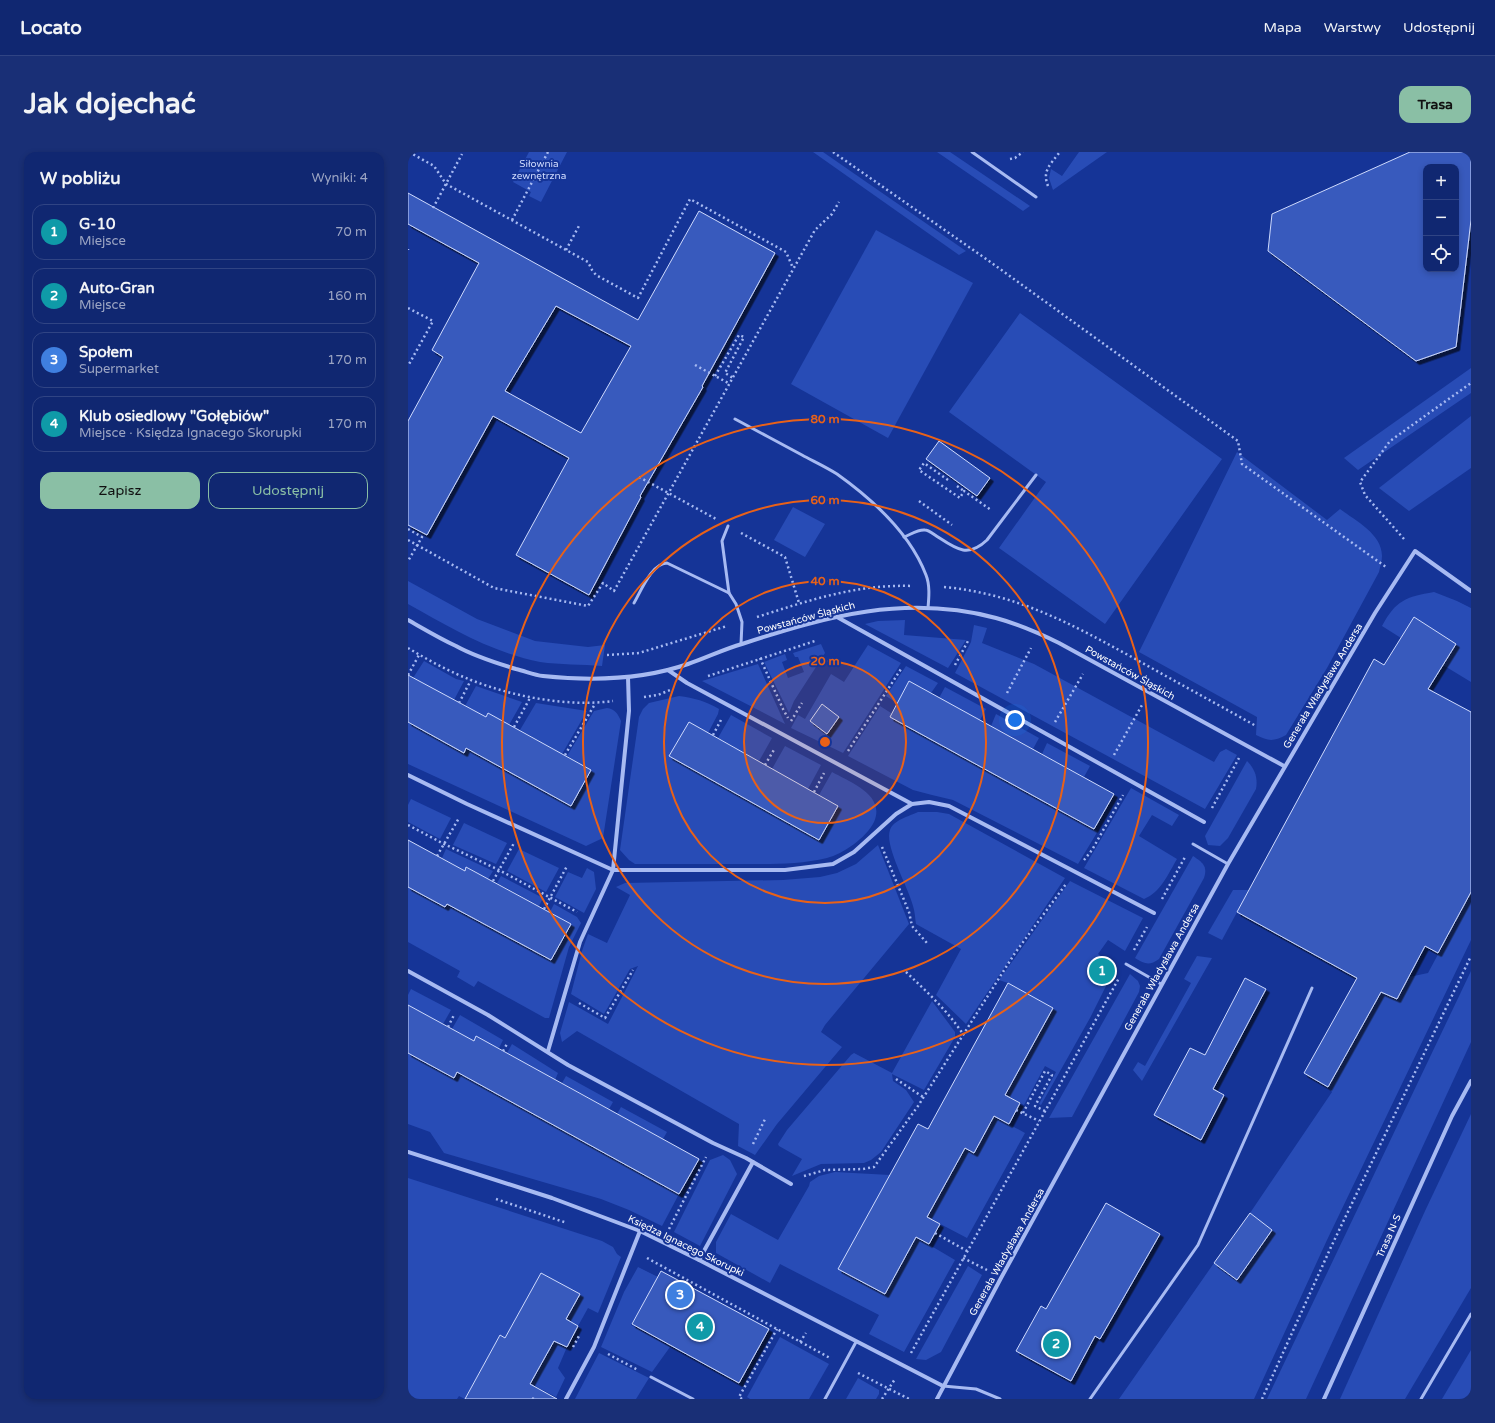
<!DOCTYPE html>
<html lang="pl">
<meta charset="utf-8">
<style>
:root{--surface:#102771;--page:#192f76;--text:#f1f3f6;--muted:#9ca5c3;--line:#304484;--accent:#8abfa5}
body{margin:0;font-family:"Varela Round",sans-serif;background:var(--page);color:var(--text)}
.controls{position:absolute;right:12px;top:12px;display:grid;overflow:hidden;border-radius:8px;box-shadow:0 2px 6px #0003}
.controls button{width:36px;height:36px;display:grid;place-items:center;padding:0;border:0;border-bottom:1px solid var(--line);background:var(--surface);color:var(--text);font:20px sans-serif}
.you{position:absolute;left:607px;top:568px;width:14px;height:14px;margin:-10px;border:3px solid #fff;border-radius:50%;background:#1a73e8;box-shadow:0 0 0 6px #1a73e833}
.badge{display:grid;place-items:center;width:26px;height:26px;border-radius:50%;background:var(--accent);color:#fff;font-size:13px;font-weight:700}
.pin{position:absolute;translate:-50% -50%;border:2px solid #fff;box-shadow:0 1px 4px #0006}
.list{margin:0;padding:0;list-style:none}
h2{display:flex;justify-content:space-between;align-items:center;height:52px;margin:0;padding:0 16px;font-size:17px}
h2 small{font-size:13px;font-weight:400;color:var(--muted)}
.list li{display:grid;grid-template-columns:26px 1fr auto;gap:12px;align-items:center;box-sizing:border-box;height:56px;margin:0 8px 8px;padding:0 8px;border:1px solid var(--line);border-radius:12px}
.list b{display:block;font-size:15px;white-space:nowrap}
.list p{margin:0;font-size:13px;white-space:nowrap;color:var(--muted)}
.list em{font-size:13px;font-style:normal;color:var(--muted)}
.actions{display:flex;gap:8px;padding:12px 16px}
.actions a{flex:1;padding:9px 0;border:1px solid var(--accent);border-radius:12px;text-align:center;font-size:14px;color:var(--accent)}
.actions .main{background:var(--accent);color:#111}
.icon{flex:none;width:22px;height:22px;fill:none;stroke:currentColor;stroke-width:2;stroke-linecap:round;stroke-linejoin:round}
.map{position:relative;flex:none;width:1063px;height:1247px;overflow:hidden;border-radius:12px}
header{display:flex;align-items:center;gap:24px;box-sizing:border-box;height:56px;padding:0 20px;background:var(--surface);border-bottom:1px solid var(--line)}
header strong{font-size:19px}
nav{display:flex;gap:22px;margin-inline-start:auto;font-size:14px}
.intro{display:flex;align-items:center;justify-content:space-between;box-sizing:border-box;height:96px;padding:0 24px}
h1{margin:0;font-size:28px}
.button{padding:10px 18px;border-radius:12px;background:var(--accent);color:#111;font-size:14px;font-weight:700}
main{display:flex;gap:24px;padding:0 24px}
aside{flex:1;background:var(--surface);border-radius:12px;box-shadow:0 2px 6px #0003}
.map>svg:first-child{display:block}
.green{fill:#284cb6}
.building{fill:#395abd;stroke:#cedafd;fill-rule:evenodd;filter:url(#shadow)}
.lines{fill:none;stroke-linecap:round;stroke-linejoin:round}
.path{stroke:#a7baf2;stroke-width:2.5;stroke-dasharray:2 3;stroke-linecap:butt}
.lane{stroke:#a7baf2;stroke-width:3}
.street{stroke:#a7baf2;stroke-width:4}
.ring{fill:none;stroke:#e96118;stroke-width:2}
.labels{text-anchor:middle;dominant-baseline:central;stroke-width:4;stroke-linejoin:round;paint-order:stroke}
.park-label{font-size:10px;fill:#cedafd;stroke:#153497}
.street-label{font-size:10px;fill:#fff;stroke:#153497}
.centre{fill:#e96118;stroke:#153497;stroke-width:2}
.ring-label{font-size:12px;text-anchor:middle;font-weight:bold;fill:#e96118;stroke:#153497;stroke-width:4;stroke-linejoin:round;paint-order:stroke}
</style>
<header>
<strong>Locato</strong>
<nav><a>Mapa</a><a>Warstwy</a><a>Udostępnij</a></nav>
</header>
<div class="intro"><h1>Jak dojechać</h1><a class="button">Trasa</a></div>
<main>
<aside>
<h2>W pobliżu<small>Wyniki: 4</small></h2>
<ul class="list">
<li><span class="badge" style="background:#0f9aa8">1</span><div><b>G-10</b><p>Miejsce</p></div><em>70 m</em></li>
<li><span class="badge" style="background:#0f9aa8">2</span><div><b>Auto-Gran</b><p>Miejsce</p></div><em>160 m</em></li>
<li><span class="badge" style="background:#3f7fe0">3</span><div><b>Społem</b><p>Supermarket</p></div><em>170 m</em></li>
<li><span class="badge" style="background:#0f9aa8">4</span><div><b>Klub osiedlowy &quot;Gołębiów&quot;</b><p>Miejsce · Księdza Ignacego Skorupki</p></div><em>170 m</em></li>
</ul>
<div class="actions"><a class="main">Zapisz</a><a>Udostępnij</a></div>
</aside>
<div class="map">
<svg width="1063" height="1247" viewBox="0 0 1063 1247">
<defs>
<filter id="shadow"><feDropShadow dx="3.5" dy="3.5" stdDeviation="0" flood-color="#0009"/></filter>
</defs>
<rect width="100%" height="100%" fill="#153497"/>
<!-- green -->
<g class="green">
<path d="M 121,0 L 159,0 L 133,50 L 121,44 L 123,40 L 105,30 Z"/>
<path d="M 405,0 L 415,0 L 558,99 L 551,103 Z"/>
<path d="M 529,0 L 542,0 L 622,54 L 615,59 Z"/>
<path d="M 671,0 L 699,0 L 645,38 L 641,26 L 643,17 L 654,24 Z"/>
<path d="M 468,78 L 565,131 L 480,286 L 383,232 Z"/>
<path d="M 612,161 L 814,307 L 697,472 L 591,396 L 638,330 L 541,260 Z"/>
<path d="M 1063,216 L 1063,241 L 950,318 L 936,306 Z"/>
<path d="M 1063,264 L 1063,316 L 1001,359 L 971,336 Z"/>
<path d="M 829,300 L 919,368 L 932,357 C 948,369 974,382 974,404 C 974,409 972,415 971,420 L 919,516 L 878,583 C 865,590 860,589 848,583 L 849,565 L 731,500 Z"/>
<path d="M 385,355 L 417,372 L 397,405 L 366,388 Z"/>
<path d="M 0,429 L 69,467 L 127,489 L 180,495 L 197,493 L 194,514 C 174,512 152,513 132,510 C 85,501 41,475 0,452 Z"/>
<path d="M 1026,440 L 1049,449 L 1063,456 L 1063,530 L 1035,513 L 1048,492 L 1006,465 L 993,486 L 974,474 C 988,448 998,445 1026,440 Z"/>
<path d="M 497,468 L 496,483 L 558,488 L 540,516 L 457,472 L 470,469 Z"/>
<path d="M 566,473 L 579,476 L 574,491 L 626,512 L 806,610 L 812,600 L 818,597 L 829,603 L 797,657 L 547,521 L 563,490 Z"/>
<path d="M 413,492 L 417,501 L 386,549 L 381,561 L 356,510 L 377,502 L 379,508 L 374,510 L 380,526 L 396,520 L 390,505 L 387,505 L 385,501 Z"/>
<path d="M 460,493 L 493,511 L 435,601 L 383,576 L 390,563 L 397,567 L 423,522 L 436,530 Z"/>
<path d="M 16,509 L 48,527 L 56,529 L 46,548 L 5,526 Z"/>
<path d="M 350,512 L 377,572 L 294,529 Z"/>
<path d="M 498,514 L 530,531 L 523,541 L 501,529 L 489,551 L 478,544 Z"/>
<path d="M 68,534 L 114,550 L 101,573 L 80,561 L 78,565 L 57,554 Z"/>
<path d="M 537,535 L 578,557 L 572,568 L 531,546 Z"/>
<path d="M 271,544 C 286,546 298,549 311,557 L 310,562 L 300,581 L 281,570 L 261,604 L 411,688 L 429,653 L 411,643 L 424,620 C 442,630 478,643 466,670 C 458,686 435,702 419,706 C 390,713 360,712 331,712 C 296,712 261,712 227,712 L 221,708 L 212,698 L 231,565 L 235,557 L 241,551 Z"/>
<path d="M 128,551 L 179,559 L 154,602 L 112,578 Z"/>
<path d="M 472,554 L 483,561 L 482,565 L 690,679 L 670,712 L 545,648 L 524,643 L 505,638 L 440,604 Z"/>
<path d="M 199,556 C 207,557 210,562 213,569 L 195,686 L 178,694 L 0,612 L 0,570 L 56,601 L 58,596 L 163,654 L 183,618 L 159,604 L 186,559 Z"/>
<path d="M 588,562 L 631,586 L 625,597 L 583,574 Z"/>
<path d="M 323,563 L 364,586 L 351,609 L 310,586 Z"/>
<path d="M 639,591 L 682,614 L 676,625 L 634,602 Z"/>
<path d="M 377,594 L 413,613 L 400,637 L 364,617 Z"/>
<path d="M 839,609 C 847,617 850,626 848,637 L 820,686 L 812,694 L 800,693 L 797,684 Z"/>
<path d="M 723,636 L 771,663 L 764,674 L 744,663 L 731,684 L 769,707 C 760,722 753,740 736,747 L 676,716 Z"/>
<path d="M 3,647 L 43,666 L 32,687 L 0,670 L 0,653 Z"/>
<path d="M 510,660 L 529,660 L 541,662 L 657,726 L 558,872 L 528,843 L 553,797 L 508,772 C 507,766 507,760 505,754 C 501,736 476,694 482,678 C 485,668 502,664 510,660 Z"/>
<path d="M 56,671 L 99,691 L 88,712 L 45,693 Z"/>
<path d="M 470,693 L 501,772 L 417,873 L 413,880 L 434,895 L 369,972 L 347,1003 L 330,994 L 331,972 L 169,879 L 154,890 L 152,881 L 161,850 L 200,872 L 230,814 L 222,817 L 196,862 L 163,842 L 174,799 L 180,782 L 199,791 L 222,743 L 208,735 L 217,731 L 375,728 L 412,725 L 429,721 L 448,712 Z"/>
<path d="M 38,697 L 85,719 L 80,727 L 59,715 L 57,719 L 34,706 Z"/>
<path d="M 111,697 L 151,716 L 138,740 L 99,719 Z"/>
<path d="M 785,704 C 794,710 800,714 796,726 L 751,807 C 741,814 737,812 727,806 Z"/>
<path d="M 179,716 L 186,720 L 188,737 L 176,761 L 147,745 L 160,720 L 174,726 Z"/>
<path d="M 93,724 L 135,746 L 131,754 L 89,731 Z"/>
<path d="M 662,729 L 735,766 L 717,799 L 700,788 L 690,802 L 708,814 L 682,866 L 633,953 L 631,952 L 648,920 L 637,914 L 616,953 L 597,943 L 645,856 L 600,831 L 591,828 Z"/>
<path d="M 0,735 L 37,755 L 39,752 L 143,808 L 163,772 L 142,760 L 146,752 L 169,765 L 173,771 L 161,795 L 141,866 L 137,866 L 70,829 L 66,835 L 49,825 L 52,819 L 0,790 Z"/>
<path d="M 825,738 L 841,738 L 814,788 L 800,781 Z"/>
<path d="M 1063,741 L 1063,788 L 919,1088 L 846,1247 L 711,1247 L 806,1111 L 829,1127 L 864,1078 L 842,1061 L 924,940 L 920,935 L 967,851 L 972,839 L 989,847 L 1001,825 L 1020,821 Z"/>
<path d="M 789,804 L 804,806 L 734,929 L 725,918 L 730,910 L 737,914 L 783,831 L 776,827 Z"/>
<path d="M 1063,819 L 1063,890 L 898,1247 L 859,1247 Z"/>
<path d="M 722,822 L 730,829 L 732,834 L 731,840 L 664,965 L 641,966 Z"/>
<path d="M 3,837 L 43,858 L 35,872 L 0,853 L 0,843 Z"/>
<path d="M 524,849 L 547,880 L 547,885 L 516,938 L 484,922 L 485,929 L 498,938 L 506,950 L 473,1000 L 463,1008 L 456,1011 L 413,1012 L 384,1024 L 394,1007 L 371,994 L 370,992 L 379,978 L 443,903 L 446,901 L 484,921 Z"/>
<path d="M 52,863 L 95,888 L 91,896 L 66,889 L 44,877 Z"/>
<path d="M 104,892 L 150,921 L 147,928 L 99,901 Z"/>
<path d="M 0,901 L 46,926 L 49,920 L 271,1042 L 254,1074 L 221,1058 L 193,1047 L 36,1001 L 22,980 L 0,972 Z"/>
<path d="M 158,924 L 205,950 L 201,957 L 154,931 Z"/>
<path d="M 213,955 L 259,980 L 255,987 L 209,962 Z"/>
<path d="M 1063,962 L 1063,1136 L 997,1247 L 932,1247 L 1017,1059 Z"/>
<path d="M 586,964 L 617,981 L 559,1086 L 519,1065 L 557,996 L 566,1000 Z"/>
<path d="M 315,1003 L 322,1008 L 329,1022 L 292,1094 L 266,1080 L 302,1008 Z"/>
<path d="M 427,1020 L 482,1023 L 477,1142 L 508,1085 L 547,1108 L 496,1200 L 461,1182 L 471,1163 L 372,1112 L 362,1131 L 308,1101 L 308,1090 L 323,1062 L 370,1088 L 401,1034 L 402,1030 L 411,1024 Z"/>
<path d="M 0,1026 L 194,1089 L 205,1095 L 209,1102 L 213,1105 L 190,1161 L 180,1156 L 170,1174 L 158,1167 L 171,1142 L 133,1121 L 97,1186 L 92,1183 L 57,1247 L 51,1244 L 49,1247 L 0,1247 Z"/>
<path d="M 560,1114 L 574,1123 L 533,1200 L 518,1208 L 508,1207 Z"/>
<path d="M 230,1115 L 250,1125 L 223,1173 L 262,1195 L 244,1220 L 193,1195 L 216,1140 Z"/>
<path d="M 372,1185 L 421,1212 L 401,1247 L 342,1247 L 339,1245 Z"/>
<path d="M 146,1189 L 159,1195 L 150,1216 L 157,1226 L 148,1245 L 117,1229 L 135,1208 Z"/>
<path d="M 1063,1198 L 1063,1247 L 1034,1247 Z"/>
<path d="M 191,1201 L 241,1226 L 228,1247 L 167,1247 Z"/>
<path d="M 450,1226 L 471,1238 L 471,1242 L 468,1247 L 438,1247 Z"/>
</g>
<!-- building -->
<g class="building">
<path d="M 1002,0 L 1063,0 L 1063,68 L 1048,195 L 1008,209 L 860,99 L 864,62 ZM 1018,15 L 1048,15 L 1048,117 L 1018,117 Z"/>
<path d="M 0,41 L 230,168 L 291,59 L 367,101 L 294,234 L 295,235 L 232,344 L 233,345 L 181,443 L 108,403 L 161,306 L 85,264 L 19,383 L 0,373 L 0,269 L 35,205 L 24,198 L 71,111 L 0,72 ZM 148,154 L 223,194 L 173,281 L 97,239 Z"/>
<path d="M 531,289 L 582,326 L 569,344 L 518,307 Z"/>
<path d="M 1006,465 L 1048,492 L 1020,537 L 1063,560 L 1063,740 L 1030,801 L 1017,794 L 989,847 L 973,840 L 920,935 L 896,921 L 949,826 L 829,760 L 966,507 L 976,513 Z"/>
<path d="M 0,523 L 78,565 L 80,561 L 183,618 L 163,654 L 58,596 L 56,601 L 0,570 Z"/>
<path d="M 501,529 L 706,642 L 686,677 L 482,565 Z"/>
<path d="M 414,552 L 431,565 L 419,582 L 402,569 Z"/>
<path d="M 281,570 L 430,654 L 411,688 L 261,604 Z"/>
<path d="M 0,688 L 57,719 L 58,715 L 163,772 L 143,808 L 39,752 L 37,755 L 0,735 Z"/>
<path d="M 837,826 L 858,837 L 805,937 L 816,943 L 793,988 L 746,963 L 782,896 L 797,903 Z"/>
<path d="M 600,831 L 645,856 L 597,943 L 612,951 L 601,972 L 586,964 L 566,1001 L 557,996 L 519,1065 L 532,1072 L 527,1081 L 521,1092 L 508,1085 L 477,1142 L 430,1117 L 510,972 L 520,977 Z"/>
<path d="M 0,853 L 66,889 L 68,884 L 291,1007 L 271,1042 L 49,920 L 46,926 L 0,901 Z"/>
<path d="M 698,1051 L 752,1082 L 692,1187 L 687,1184 L 663,1229 L 608,1199 L 633,1154 L 638,1157 Z"/>
<path d="M 842,1061 L 864,1078 L 829,1128 L 806,1111 Z"/>
<path d="M 253,1119 L 361,1177 L 331,1231 L 224,1172 Z"/>
<path d="M 133,1121 L 172,1142 L 158,1167 L 170,1174 L 159,1195 L 146,1189 L 122,1232 L 149,1247 L 57,1247 L 92,1183 L 97,1186 Z"/>
</g>
<g class="lines">
<!-- path -->
<g class="path">
<path d="M 1,0 L 26,14 L 38,32 L 180,110 L 184,118 L 188,123 L 230,146 L 282,47 L 378,100 L 385,116"/>
<path d="M 425,0 L 581,109 L 830,289 L 834,312 L 978,415"/>
<path d="M 602,7 L 607,6 L 615,0"/>
<path d="M 640,34 C 634,19 642,13 651,1 L 649,0"/>
<path d="M 25,56 L 54,2"/>
<path d="M 104,68 L 140,0"/>
<path d="M 0,98 L 0,97"/>
<path d="M 158,98 L 172,72"/>
<path d="M 0,156 L 25,169 L 0,214"/>
<path d="M 287,213 L 322,232"/>
<path d="M 307,224 L 331,183 L 336,185 L 317,221 L 325,226"/>
<path d="M 231,325 L 308,367"/>
<path d="M 540,328 L 516,311 L 511,318 L 552,346 L 556,339 L 583,358"/>
<path d="M 549,334 L 556,339"/>
<path d="M 511,349 L 544,373"/>
<path d="M 0,377 L 14,385 L 0,409"/>
<path d="M 333,381 L 377,405 L 391,451"/>
<path d="M 996,387 L 957,343 L 952,330 L 982,289 L 1063,231"/>
<path d="M 0,388 L 86,436 L 180,454 L 195,431 L 206,439 L 407,78 L 424,62 L 431,50"/>
<path d="M 536,435 C 611,442 667,474 731,509 C 770,531 809,552 848,574"/>
<path d="M 349,465 C 402,448 449,432 505,434"/>
<path d="M 0,496 C 20,508 42,520 63,528 C 106,545 160,555 205,549"/>
<path d="M 199,503 L 231,501 L 319,474"/>
<path d="M 352,506 L 375,557 L 380,566"/>
<path d="M 547,513 L 560,489"/>
<path d="M 0,523 L 11,503"/>
<path d="M 300,524 L 407,489"/>
<path d="M 599,541 L 623,496"/>
<path d="M 236,545 L 250,543 L 262,538"/>
<path d="M 51,551 L 63,528"/>
<path d="M 383,569 L 394,551"/>
<path d="M 647,570 L 675,522"/>
<path d="M 106,575 L 122,546"/>
<path d="M 305,583 L 313,568"/>
<path d="M 440,599 L 493,517"/>
<path d="M 157,603 L 187,552"/>
<path d="M 706,603 L 734,553"/>
<path d="M 357,613 L 367,596"/>
<path d="M 406,640 L 416,621"/>
<path d="M 804,656 L 831,606"/>
<path d="M 0,673 L 36,692 L 91,718 L 169,760"/>
<path d="M 474,695 L 501,760 L 504,774 L 519,791"/>
<path d="M 29,704 L 51,666"/>
<path d="M 676,708 L 684,698 L 715,643"/>
<path d="M 85,729 L 106,691"/>
<path d="M 754,747 L 777,705"/>
<path d="M 136,757 L 159,714"/>
<path d="M 726,798 L 739,775"/>
<path d="M 498,820 C 518,839 539,858 555,882"/>
<path d="M 171,851 L 197,866 L 225,818"/>
<path d="M 40,875 L 46,863"/>
<path d="M 95,899 L 99,892"/>
<path d="M 488,927 L 515,945"/>
<path d="M 608,958 L 631,969"/>
<path d="M 615,961 L 637,919 L 644,923 L 627,954 L 637,959"/>
<path d="M 345,992 L 358,965"/>
<path d="M 396,1024 L 417,1018 L 455,1017 L 466,1015 L 510,954 L 607,801 L 658,732"/>
<path d="M 88,1047 L 159,1071"/>
<path d="M 261,1077 L 298,1005"/>
<path d="M 527,1081 L 559,1099"/>
<path d="M 239,1106 L 422,1206"/>
<path d="M 555,1106 L 579,1118"/>
<path d="M 392,1190 L 398,1181"/>
<path d="M 165,1195 L 171,1184"/>
<path d="M 503,1201 L 711,826"/>
<path d="M 200,1202 L 230,1218"/>
<path d="M 450,1221 L 501,1247"/>
<path d="M 124,1246 L 126,1247"/>
<path d="M 334,1247 L 331,1245 L 369,1177"/>
<path d="M 474,1247 L 487,1227"/>
<path d="M 854,1247 L 923,1095 L 1063,804"/>
</g>
<!-- lane -->
<g class="lane">
<path d="M 564,0 L 628,45"/>
<path d="M 327,267 C 349,279 372,291 394,303 C 405,309 418,315 429,322 C 464,347 502,381 518,423 C 522,433 521,445 520,456"/>
<path d="M 320,374 L 314,389 L 321,441"/>
<path d="M 496,385 C 502,383 510,377 517,378 C 520,378 524,381 527,383 C 547,396 559,407 579,388 L 628,323"/>
<path d="M 226,451 C 233,439 244,411 259,411 L 321,441 L 328,452 L 334,470 L 333,492"/>
<path d="M 785,692 L 820,712"/>
<path d="M 718,812 L 753,832"/>
<path d="M 243,1225 L 285,1247"/>
<path d="M 535,1234 L 568,1237 L 592,1247"/>
<path d="M 417,1247 L 448,1190"/>
<path d="M 682,1247 L 790,1093 L 904,836"/>
<path d="M 1013,1247 L 1063,1162"/>
</g>
<!-- street -->
<g class="street">
<path d="M 429,465 L 796,670"/>
<path d="M 0,468 C 16,477 31,486 48,494 C 66,504 88,511 108,517 C 117,519 126,523 135,524 C 183,529 234,528 280,512 C 298,506 316,497 334,492 C 419,464 498,442 588,466 C 610,472 631,481 651,491 L 876,614"/>
<path d="M 260,518 L 279,531 L 504,652"/>
<path d="M 0,623 L 59,652 L 205,718 L 377,718 L 425,712 L 446,700 L 488,662 L 504,652 L 521,650 L 541,654 L 746,761"/>
<path d="M 0,819 L 80,863 L 160,913 L 305,991 L 338,1006 L 383,1032"/>
<path d="M 140,899 L 172,790 L 205,718 L 221,559 L 220,525"/>
<path d="M 0,1000 L 144,1046 L 232,1079 L 291,1108 L 535,1234"/>
<path d="M 291,1108 L 345,1010"/>
<path d="M 158,1247 L 186,1195 L 232,1079"/>
<path d="M 529,1247 L 593,1126 L 820,712 L 967,461 L 1007,399 L 1063,439"/>
<path d="M 916,1247 L 1044,964 L 1063,929"/>
</g>
</g>
<!-- distance rings -->
<circle cx="417" cy="590" r="81" fill="#e96118" fill-opacity=".12"/>
<g class="ring">
<circle cx="417" cy="590" r="81"/>
<circle cx="417" cy="590" r="161"/>
<circle cx="417" cy="590" r="242"/>
<circle cx="417" cy="590" r="323"/>
</g>
<g class="labels">
<!-- park labels -->
<g class="park-label">
<text x="131" y="12">Siłownia<tspan x="131" dy="12">zewnętrzna</tspan></text>
</g>
<!-- street labels -->
<g class="street-label">
<text transform="translate(398 466) rotate(-15)">Powstańców Śląskich</text>
<text transform="translate(722 521) rotate(29)">Powstańców Śląskich</text>
<text transform="translate(915 534) rotate(-59)">Generała Władysława Andersa</text>
<text transform="translate(754 815) rotate(-61)">Generała Władysława Andersa</text>
<text transform="translate(981 1084) rotate(-66)">Trasa N-S</text>
<text transform="translate(278 1094) rotate(26)">Księdza Ignacego Skorupki</text>
<text transform="translate(599 1100) rotate(-61)">Generała Władysława Andersa</text>
</g>
</g>
<circle cx="417" cy="590" r="6" class="centre"/>
<g class="ring-label">
<text x="417" y="271">80 m</text>
<text x="417" y="352">60 m</text>
<text x="417" y="433">40 m</text>
<text x="417" y="513">20 m</text>
</g>
</svg>
<div class="controls">
<button>+</button>
<button>−</button>
<button><svg class="icon" aria-label="locate" viewBox="0 0 24 24"><circle cx="12" cy="12" r="6"/><path d="M12 2v4M12 18v4M2 12h4M18 12h4"/></svg></button>
</div>
<div class="you"></div>
<div class="pin badge" style="left:694px;top:819px;background:#0f9aa8">1</div>
<div class="pin badge" style="left:648px;top:1192px;background:#0f9aa8">2</div>
<div class="pin badge" style="left:272px;top:1143px;background:#3f7fe0">3</div>
<div class="pin badge" style="left:292px;top:1175px;background:#0f9aa8">4</div>
</div>
</main>
